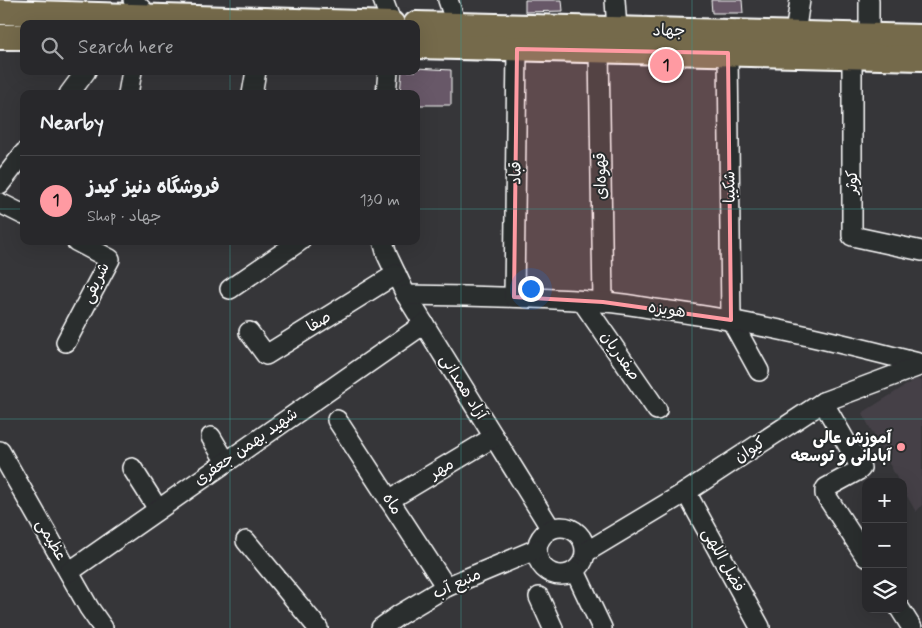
<!DOCTYPE html>
<meta charset="utf-8">
<style>
:root{--surface:#28282b;--page:#343437;--text:#f1f3f6;--muted:#a5a6a9;--line:#444447;--accent:#ff9aa2}
body{margin:0;font-family:Mynerve,"Playpen Sans Arabic",sans-serif;background:var(--page);color:var(--text)}
.controls{position:absolute;right:15px;bottom:15px;display:grid;overflow:hidden;border-radius:10px;box-shadow:0 5px 20px #0002}
.controls button{width:45px;height:45px;display:grid;place-items:center;padding:0;border:0;border-bottom:1px solid var(--line);background:var(--surface);color:var(--text);font:25px sans-serif}
.you{position:absolute;left:530px;top:288px;width:18px;height:18px;margin:-12px;border:4px solid #fff;border-radius:50%;background:#1a73e8;box-shadow:0 0 0 8px #1a73e833}
.badge{display:grid;place-items:center;width:32px;height:32px;border-radius:50%;background:var(--accent);color:#111;font-size:16px;font-weight:700}
.pin{position:absolute;translate:-50% -50%;border:2px solid #fff;box-shadow:0 1px 5px #0006}
.list{margin:0;padding:0;list-style:none}
h2{display:flex;justify-content:space-between;align-items:center;height:65px;margin:0;padding:0 20px;font-size:21px}
h2 small{font-size:16px;font-weight:400;color:var(--muted)}
.list li{display:grid;grid-template-columns:32px 1fr auto;gap:15px;align-items:center;box-sizing:border-box;height:90px;padding:0 20px;border-top:1px solid var(--line)}
.list b{display:block;font-size:19px;white-space:nowrap}
.list p{margin:0;font-size:16px;white-space:nowrap;color:var(--muted)}
.list em{font-size:16px;font-style:normal;color:var(--muted)}
.icon{flex:none;width:28px;height:28px;fill:none;stroke:currentColor;stroke-width:2;stroke-linecap:round;stroke-linejoin:round}
.map{position:relative;flex:none;width:922px;height:628px;overflow:hidden}
.search{position:absolute;background:var(--surface);box-shadow:0 5px 20px #0002;left:20px;top:20px;width:400px;height:55px;display:flex;align-items:center;gap:12px;box-sizing:border-box;padding:0 18px;border-radius:10px;color:var(--muted);font-size:19px}
.panel{position:absolute;background:var(--surface);box-shadow:0 5px 20px #0002;left:20px;top:90px;width:400px;height:155px;border-radius:10px}
.map>svg:first-child{display:block}
.built{fill:#454047}
.building{fill:#675967;stroke:#fff}
.lines{fill:none;stroke-linecap:round;stroke-linejoin:round}
.minor-casing{stroke:#fff;stroke-width:22}
.major-casing{stroke:#fff;stroke-width:28}
.minor{stroke:#2a2d2e;stroke-width:19}
.major{stroke:#756b4b;stroke-width:24}
.marked{fill:#ff9aa2;fill-opacity:0.2;stroke:#ff9aa2;stroke-width:4;stroke-linejoin:round}
.grid{fill:none;stroke:#3f918b;stroke-width:1;stroke-opacity:0.55}
.poi-dot{fill:#ff9aa2;stroke:#2a2d2e;stroke-width:2}
.labels{text-anchor:middle;dominant-baseline:central;stroke-width:4;stroke-linejoin:round;paint-order:stroke}
.street-label{font-size:16px;fill:#fff;stroke:#2a2d2e}
.poi-label{font-size:16px;font-weight:bold;fill:#fff;stroke:#2a2d2e;text-anchor:end}
</style>
<div class="map">
<svg width="922" height="628" viewBox="0 0 922 628">
<rect width="100%" height="100%" fill="#363639"/>
<filter id="ink" filterUnits="userSpaceOnUse"><feTurbulence type="fractalNoise" baseFrequency=".02" numOctaves="2"/><feDisplacementMap in="SourceGraphic" scale="10" xChannelSelector="R" yChannelSelector="G"/><feConvolveMatrix kernelMatrix="1 2 1 2 8 2 1 2 1" color-interpolation-filters="sRGB"/></filter>
<g filter="url(#ink)">
<!-- built -->
<path class="built" d="M 916,379 L 922,381 L 922,505 L 916,512 L 903,489 L 903,482 L 899,482 L 862,413 Z"/>
<!-- building -->
<g class="building">
<path d="M 525,0 L 562,0 L 563,11 L 525,12 Z"/>
<path d="M 711,0 L 742,0 L 743,13 L 712,13 Z"/>
<path d="M 416,68 L 451,70 L 451,105 L 416,105 L 416,94 L 400,94 L 402,71 L 416,71 Z"/>
</g>
<g class="lines">
<defs>
<g id="minor">
<path d="M 133,0 L 149,17"/>
<path d="M 383,0 L 392,24"/>
<path d="M 448,0 L 457,26"/>
<path d="M 615,0 L 617,30"/>
<path d="M 795,34 L 800,0"/>
<path d="M 869,36 L 869,0"/>
<path d="M 599,50 L 603,302"/>
<path d="M 728,53 L 731,320 L 759,371"/>
<path d="M 852,56 L 852,236 L 922,251"/>
<path d="M 69,94 L 86,71"/>
<path d="M 128,94 L 132,71"/>
<path d="M 252,94 L 256,71"/>
<path d="M 386,94 L 388,71"/>
<path d="M 0,184 L 24,153"/>
<path d="M 0,203 L 24,215"/>
<path d="M 383,241 L 387,255 L 406,295 L 551,529"/>
<path d="M 230,289 L 300,241"/>
<path d="M 406,295 C 472,296 538,297 603,302 C 620,303 638,306 655,309 C 746,320 834,341 922,364"/>
<path d="M 514,297 L 517,49"/>
<path d="M 582,301 L 657,410"/>
<path d="M 249,332 L 266,355 L 396,274"/>
<path d="M 66,342 L 110,259 L 76,241"/>
<path d="M 823,402 L 861,468 L 859,470 L 826,488 L 825,490 L 825,494 L 866,557"/>
<path d="M 337,420 L 446,587"/>
<path d="M 211,437 L 226,462"/>
<path d="M 0,451 L 89,608 L 103,628"/>
<path d="M 132,468 L 158,509"/>
<path d="M 686,492 L 760,627"/>
<path d="M 389,500 L 494,437"/>
<circle cx="561" cy="551" r="24"/>
<path d="M 246,541 L 318,628"/>
<path d="M 586,552 L 686,492 L 823,402 L 922,365"/>
<path d="M 575,571 L 602,628"/>
<path d="M 69,572 L 424,324"/>
<path d="M 539,597 L 553,628"/>
<path d="M 900,609 L 912,628"/>
<path d="M 381,628 L 399,615 L 446,587 L 537,549"/>
</g>
<g id="major">
<path d="M 0,12 L 392,24"/>
<path d="M 416,24 L 922,37"/>
<path d="M 0,37 L 24,37"/>
<path d="M 416,46 L 922,58"/>
</g>
</defs>
<!-- minor casing -->
<use href="#minor" class="minor-casing"/>
<!-- major casing -->
<use href="#major" class="major-casing"/>
<!-- minor -->
<use href="#minor" class="minor"/>
<!-- major -->
<use href="#major" class="major"/>
</g>
</g>
<!-- marked area -->
<path class="marked" d="M 517,49 L 728,53 L 731,320 L 603,302 L 514,297 Z"/>
<!-- grid -->
<path class="grid" d="M 230,0 L 230,24M 461,0 L 461,628M 692,0 L 692,628M 230,71 L 230,94M 0,209 L 24,209M 416,209 L 922,209M 230,241 L 230,628M 0,419 L 922,419"/>
<!-- markers -->
<circle class="poi-dot" cx="901" cy="447" r="5"/>
<g class="labels">
<!-- street labels -->
<g class="street-label">
<text transform="translate(669 31) rotate(1)">جهاد</text>
<text transform="translate(516 173) rotate(-89)">قباد</text>
<text transform="translate(601 176) rotate(-91)">قهوه‌ای</text>
<text transform="translate(852 182) rotate(-90)">کوثر</text>
<text transform="translate(730 187) rotate(-91)">شکیبا</text>
<text transform="translate(96 283) rotate(-64)">شریفی</text>
<text transform="translate(667 310) rotate(8)">هویزه</text>
<text transform="translate(319 322) rotate(-32)">صفا</text>
<text transform="translate(620 356) rotate(55)">صفدریان</text>
<text transform="translate(463 387) rotate(58)">آزاد همدانی</text>
<text transform="translate(246 447) rotate(-35)">شهید بهمن جعفری</text>
<text transform="translate(750 450) rotate(-33)">کیوان</text>
<text transform="translate(442 469) rotate(-31)">مهر</text>
<text transform="translate(392 504) rotate(57)">ماه</text>
<text transform="translate(51 540) rotate(60)">عظیمی</text>
<text transform="translate(723 560) rotate(61)">فضل اللهی</text>
<text transform="translate(457 584) rotate(-25)">منبع آب</text>
</g>
<!-- poi labels -->
<g class="poi-label">
<text x="891" y="438">آموزش عالی<tspan x="891" dy="18">آبادانی و توسعه</tspan></text>
</g>
</g>
</svg>
<div class="controls">
<button>+</button>
<button>−</button>
<button><svg class="icon" aria-label="layers" viewBox="0 0 24 24"><path d="M12 4l9 5-9 5-9-5zM3 14l9 5 9-5"/></svg></button>
</div>
<div class="you"></div>
<div class="pin badge" style="left:666px;top:65px">1</div>
<div class="search"><svg class="icon" aria-label="search" viewBox="0 0 24 24"><circle cx="10" cy="10" r="6"/><path d="M15 15l6 6"/></svg>Search here</div>
<section class="panel">
<h2>Nearby<small></small></h2>
<ul class="list">
<li><span class="badge">1</span><div><b>فروشگاه دنیز کیدز</b><p>Shop · جهاد</p></div><em>130 m</em></li>
</ul>
</section>
</div>
